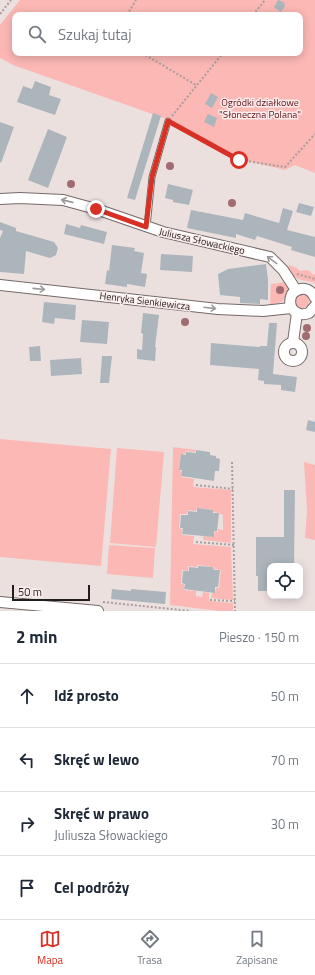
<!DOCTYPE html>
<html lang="pl">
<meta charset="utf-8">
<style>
:root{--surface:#fff;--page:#f2f2f3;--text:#1f2937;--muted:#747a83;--line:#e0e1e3;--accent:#d93025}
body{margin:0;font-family:"Titillium Web",sans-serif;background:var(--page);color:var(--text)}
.controls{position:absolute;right:12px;bottom:12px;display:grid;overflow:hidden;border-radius:8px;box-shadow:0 2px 10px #0003}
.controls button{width:36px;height:36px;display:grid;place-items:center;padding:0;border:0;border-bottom:1px solid var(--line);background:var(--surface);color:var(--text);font:20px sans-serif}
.scale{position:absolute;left:12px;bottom:10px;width:78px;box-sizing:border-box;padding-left:4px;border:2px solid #221d1d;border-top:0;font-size:11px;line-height:14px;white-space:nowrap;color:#221d1d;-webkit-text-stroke:3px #faedec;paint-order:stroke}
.stop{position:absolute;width:12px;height:12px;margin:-9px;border:3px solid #d93025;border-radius:50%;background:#fff}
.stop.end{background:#d93025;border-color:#fff;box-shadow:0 1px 4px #0008}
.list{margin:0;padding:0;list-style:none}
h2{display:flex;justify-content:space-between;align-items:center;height:52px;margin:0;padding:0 16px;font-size:17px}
h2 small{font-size:13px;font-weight:400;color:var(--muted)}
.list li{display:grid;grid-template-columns:26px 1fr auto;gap:12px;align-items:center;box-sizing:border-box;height:64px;padding:0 16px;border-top:1px solid var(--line)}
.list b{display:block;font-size:15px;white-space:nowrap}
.list p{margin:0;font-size:13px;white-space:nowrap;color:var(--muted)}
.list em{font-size:13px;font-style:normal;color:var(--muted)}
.icon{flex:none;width:22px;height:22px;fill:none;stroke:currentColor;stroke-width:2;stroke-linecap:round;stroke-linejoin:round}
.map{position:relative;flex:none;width:315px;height:611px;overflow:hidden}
.search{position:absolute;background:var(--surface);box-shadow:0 2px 10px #0003;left:12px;right:12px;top:12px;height:44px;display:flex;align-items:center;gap:10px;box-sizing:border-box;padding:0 14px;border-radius:8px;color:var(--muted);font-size:15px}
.sheet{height:308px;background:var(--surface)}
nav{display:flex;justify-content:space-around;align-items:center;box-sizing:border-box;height:56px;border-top:1px solid var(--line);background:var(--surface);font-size:11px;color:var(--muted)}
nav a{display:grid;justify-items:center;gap:2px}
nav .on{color:var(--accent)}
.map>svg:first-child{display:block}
.green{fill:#fbb8b5;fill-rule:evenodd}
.building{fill:#acb5bc}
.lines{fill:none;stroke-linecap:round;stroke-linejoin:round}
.service-casing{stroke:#756a69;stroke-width:7}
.minor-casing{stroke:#756a69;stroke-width:12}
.path{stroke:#a89e9d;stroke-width:2;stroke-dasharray:2 2;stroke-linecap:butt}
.service{stroke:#fff;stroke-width:5}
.minor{stroke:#fff;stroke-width:10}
.tree{fill:#a06c71}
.oneway{stroke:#9c9999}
.route{stroke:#d93025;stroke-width:5}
.labels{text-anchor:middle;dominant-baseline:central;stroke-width:3;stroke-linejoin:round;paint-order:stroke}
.park-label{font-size:10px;fill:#610e17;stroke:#faedec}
.street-label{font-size:10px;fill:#221d1d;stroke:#faedec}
</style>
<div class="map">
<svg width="315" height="611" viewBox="0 0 315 611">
<rect width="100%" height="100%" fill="#ece0df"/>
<!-- green -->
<g class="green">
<path d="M 20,0 L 315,0 L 315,173 L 295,165 L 285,170 L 239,159 L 175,122 L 13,65 L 0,58 L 0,25 ZM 15,15 L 300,15 L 300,53 L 15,53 Z"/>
<path d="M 289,265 L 297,268 L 300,271 L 306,270 L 310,271 L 313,275 L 315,274 L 315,283 C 302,279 295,282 288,268 Z"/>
<path d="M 286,282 L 289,287 C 282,302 288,301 270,305 L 271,284 Z"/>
<circle cx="302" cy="301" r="7"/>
<path d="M 0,439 L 111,449 L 101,566 L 0,557 Z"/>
<path d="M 173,447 L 196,450 L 195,452 L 186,451 L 185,454 L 181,454 L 179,470 L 181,471 L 181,477 L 194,479 L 193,487 L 231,490 L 231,543 L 203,540 L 203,536 L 214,537 L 215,531 L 218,532 L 218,529 L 223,530 L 223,515 L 220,514 L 219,513 L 213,512 L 213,510 L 197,508 L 196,511 L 188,510 L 187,514 L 180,514 L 179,528 L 182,529 L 182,535 L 194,536 L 193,544 L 231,547 L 233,600 L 211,598 L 212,593 L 215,593 L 216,588 L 219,588 L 221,570 L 214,569 L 214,567 L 197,565 L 197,567 L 188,566 L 188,571 L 182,570 L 181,584 L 184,584 L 184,590 L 196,591 L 196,596 L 202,597 L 203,592 L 209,593 L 209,601 L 233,603 L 233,611 L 220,611 L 170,605 Z"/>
<path d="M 117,448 L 164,452 L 156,547 L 110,543 Z"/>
<path d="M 304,462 L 315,465 L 315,540 L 305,538 L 307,511 Z"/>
<path d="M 109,545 L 155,548 L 153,578 L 107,574 Z"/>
</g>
<!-- building -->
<g class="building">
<path d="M 278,0 L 284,2 L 285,6 L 281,12 L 274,7 Z"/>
<path d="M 35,81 L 51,87 L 49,95 L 61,99 L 55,115 L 17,102 L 23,86 L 32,89 Z"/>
<path d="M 211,93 L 218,97 L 212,108 L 205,104 Z"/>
<path d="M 153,113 L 161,116 L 135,200 L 127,198 Z"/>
<path d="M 208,114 L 217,118 L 214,127 L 204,122 Z"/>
<path d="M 0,122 L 14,127 L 1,163 L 0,162 Z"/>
<path d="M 48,129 L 67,137 L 48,188 L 28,180 Z"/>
<path d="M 168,184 L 193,190 L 189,205 L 173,202 L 173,200 L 165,198 Z"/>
<path d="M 299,203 L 314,207 L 311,216 L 296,212 Z"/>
<path d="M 283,208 L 293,211 L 287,230 L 315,237 L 315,257 L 291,250 L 292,247 L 257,236 L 255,240 L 236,234 L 236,238 L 187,228 L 191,210 L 243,220 L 245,213 L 279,223 Z"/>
<path d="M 0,222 L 16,228 L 16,231 L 54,242 L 58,248 L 56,255 L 50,258 L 26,251 L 24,274 L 0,272 L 0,238 L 3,231 L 0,230 Z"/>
<path d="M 66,224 L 80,228 L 81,225 L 107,232 L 104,244 L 64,234 Z"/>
<path d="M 112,245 L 135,248 L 134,251 L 144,253 L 141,273 L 147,274 L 145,287 L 127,284 L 127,287 L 105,284 L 107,270 L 109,271 Z"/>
<path d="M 161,254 L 193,256 L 192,272 L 160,270 Z"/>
<path d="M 266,264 L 268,280 L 268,300 L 260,299 L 260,304 L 240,303 L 240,297 L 220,295 L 218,274 L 228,269 Z"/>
<path d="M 44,302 L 76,305 L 75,320 L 55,318 L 54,324 L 42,322 Z"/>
<path d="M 143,313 L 159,315 L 155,347 L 156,347 L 155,361 L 137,359 L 137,349 L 142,350 L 143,334 L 141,333 Z"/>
<path d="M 82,320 L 109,322 L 107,344 L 80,342 Z"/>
<path d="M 269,323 L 277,323 L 273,374 L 297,377 L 295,392 L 281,390 L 281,385 L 264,384 L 264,381 L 258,380 L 259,369 L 210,365 L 211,343 L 260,347 L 260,346 L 267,346 Z"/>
<path d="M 40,346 L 41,361 L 30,361 L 29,347 Z"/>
<path d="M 102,356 L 112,356 L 109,383 L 100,383 Z"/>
<path d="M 81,358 L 82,374 L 51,376 L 50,360 Z"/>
<path d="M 308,420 L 315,422 L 315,432 L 306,430 Z"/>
<path d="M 196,450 L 210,452 L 210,455 L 216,456 L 216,458 L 220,459 L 219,471 L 215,471 L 214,481 L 181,476 L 182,470 L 179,470 L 181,454 L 186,455 L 186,452 L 196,453 Z"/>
<path d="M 284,490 L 295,490 L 294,566 L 270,566 L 270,576 L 268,576 L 268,591 L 258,591 L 258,576 L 256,576 L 256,537 L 284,537 Z"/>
<path d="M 197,508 L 213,510 L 213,513 L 219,513 L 217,531 L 214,531 L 214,537 L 182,534 L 183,528 L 180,528 L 181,515 L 188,515 L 188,511 L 197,512 Z"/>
<path d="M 198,566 L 213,567 L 214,570 L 220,570 L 218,587 L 215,587 L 215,593 L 184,589 L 185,584 L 182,583 L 183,571 L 189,571 L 189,567 L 198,568 Z"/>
<path d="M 112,589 L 131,591 L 131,589 L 166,592 L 165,604 L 111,599 Z"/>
</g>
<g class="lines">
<defs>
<path id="service" d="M 147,227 L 152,177 L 168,121"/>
<g id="minor">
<path d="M 0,199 L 20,198 L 63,200 L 96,209 L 163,232 L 270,257 L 283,270 L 296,290"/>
<path d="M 0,285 L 218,309 L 263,311 L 291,308"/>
<path d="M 315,298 C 310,287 300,286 292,294 C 286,307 296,318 309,313 L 315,306"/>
<path d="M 293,342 L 297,313"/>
<circle cx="293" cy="352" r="9"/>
<path d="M 0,602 L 98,611"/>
</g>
</defs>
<!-- service casing -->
<use href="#service" class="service-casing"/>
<!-- minor casing -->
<use href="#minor" class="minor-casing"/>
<!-- path -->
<g class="path">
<path d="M 0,14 L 11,0"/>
<path d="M 127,15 L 136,0"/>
<path d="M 253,15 L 265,0"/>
<path d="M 142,53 L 196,85"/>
<path d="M 172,116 L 223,53"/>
<path d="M 174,125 L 239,160 L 285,167 L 315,134"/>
<path d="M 297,274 L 315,279"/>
<path d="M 232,462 L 235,611"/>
<path d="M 196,485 L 233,489"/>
<path d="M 196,542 L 234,545"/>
<path d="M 210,600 L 235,601"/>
<path d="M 103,602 L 191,611"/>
</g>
<!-- service -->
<use href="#service" class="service"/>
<!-- minor -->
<use href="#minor" class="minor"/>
</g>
<!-- trees -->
<g class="tree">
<circle cx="170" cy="166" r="4"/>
<circle cx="71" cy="184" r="4"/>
<circle cx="232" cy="203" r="4"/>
<circle cx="280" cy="290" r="4"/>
<circle cx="185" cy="322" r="4"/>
<circle cx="307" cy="328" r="4"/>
<circle cx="306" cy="336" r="4"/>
</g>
<!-- one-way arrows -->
<defs><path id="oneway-shaft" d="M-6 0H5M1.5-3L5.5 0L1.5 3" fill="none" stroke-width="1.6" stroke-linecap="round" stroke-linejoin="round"/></defs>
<g class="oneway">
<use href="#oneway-shaft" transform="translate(67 201) rotate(-167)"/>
<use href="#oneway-shaft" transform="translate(272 260) rotate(-144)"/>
<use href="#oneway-shaft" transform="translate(39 289) rotate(6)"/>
<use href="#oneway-shaft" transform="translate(210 308) rotate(7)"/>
</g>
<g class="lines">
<!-- route -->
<path class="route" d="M 96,209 L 146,227 L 152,177 L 168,121 L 239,160"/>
</g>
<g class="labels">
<!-- park labels -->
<g class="park-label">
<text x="260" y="102">Ogródki działkowe<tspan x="260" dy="12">"Słoneczna Polana"</tspan></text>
</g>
<!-- street labels -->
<g class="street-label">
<text transform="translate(202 241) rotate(13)">Juliusza Słowackiego</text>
<text transform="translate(145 301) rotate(7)">Henryka Sienkiewicza</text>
</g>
</g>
</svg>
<div class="controls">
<button><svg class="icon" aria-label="locate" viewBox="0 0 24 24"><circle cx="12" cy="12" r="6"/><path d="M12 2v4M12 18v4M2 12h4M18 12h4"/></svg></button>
</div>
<div class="scale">50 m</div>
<div class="stop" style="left:239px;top:160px"></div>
<div class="stop end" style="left:96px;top:209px"></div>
<div class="search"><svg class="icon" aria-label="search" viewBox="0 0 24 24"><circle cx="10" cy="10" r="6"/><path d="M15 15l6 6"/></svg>Szukaj tutaj</div>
</div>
<section class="sheet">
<h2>2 min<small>Pieszo · 150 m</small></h2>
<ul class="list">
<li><svg class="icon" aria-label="ahead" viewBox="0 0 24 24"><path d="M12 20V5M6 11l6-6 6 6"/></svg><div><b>Idź prosto</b></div><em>50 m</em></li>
<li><svg class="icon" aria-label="left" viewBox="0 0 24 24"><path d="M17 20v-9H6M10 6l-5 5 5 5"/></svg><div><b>Skręć w lewo</b></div><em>70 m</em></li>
<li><svg class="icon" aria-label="right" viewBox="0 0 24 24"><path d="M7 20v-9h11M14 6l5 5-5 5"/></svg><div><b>Skręć w prawo</b><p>Juliusza Słowackiego</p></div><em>30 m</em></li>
<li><svg class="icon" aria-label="arrive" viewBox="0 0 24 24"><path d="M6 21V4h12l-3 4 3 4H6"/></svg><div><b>Cel podróży</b></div></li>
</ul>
</section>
<nav>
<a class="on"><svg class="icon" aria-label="map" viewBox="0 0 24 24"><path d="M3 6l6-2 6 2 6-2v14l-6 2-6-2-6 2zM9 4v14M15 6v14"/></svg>Mapa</a>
<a><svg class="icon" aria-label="directions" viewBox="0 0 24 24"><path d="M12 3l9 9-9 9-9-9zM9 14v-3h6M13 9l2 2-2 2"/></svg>Trasa</a>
<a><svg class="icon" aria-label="saved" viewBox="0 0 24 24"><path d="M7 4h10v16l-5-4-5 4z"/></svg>Zapisane</a>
</nav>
